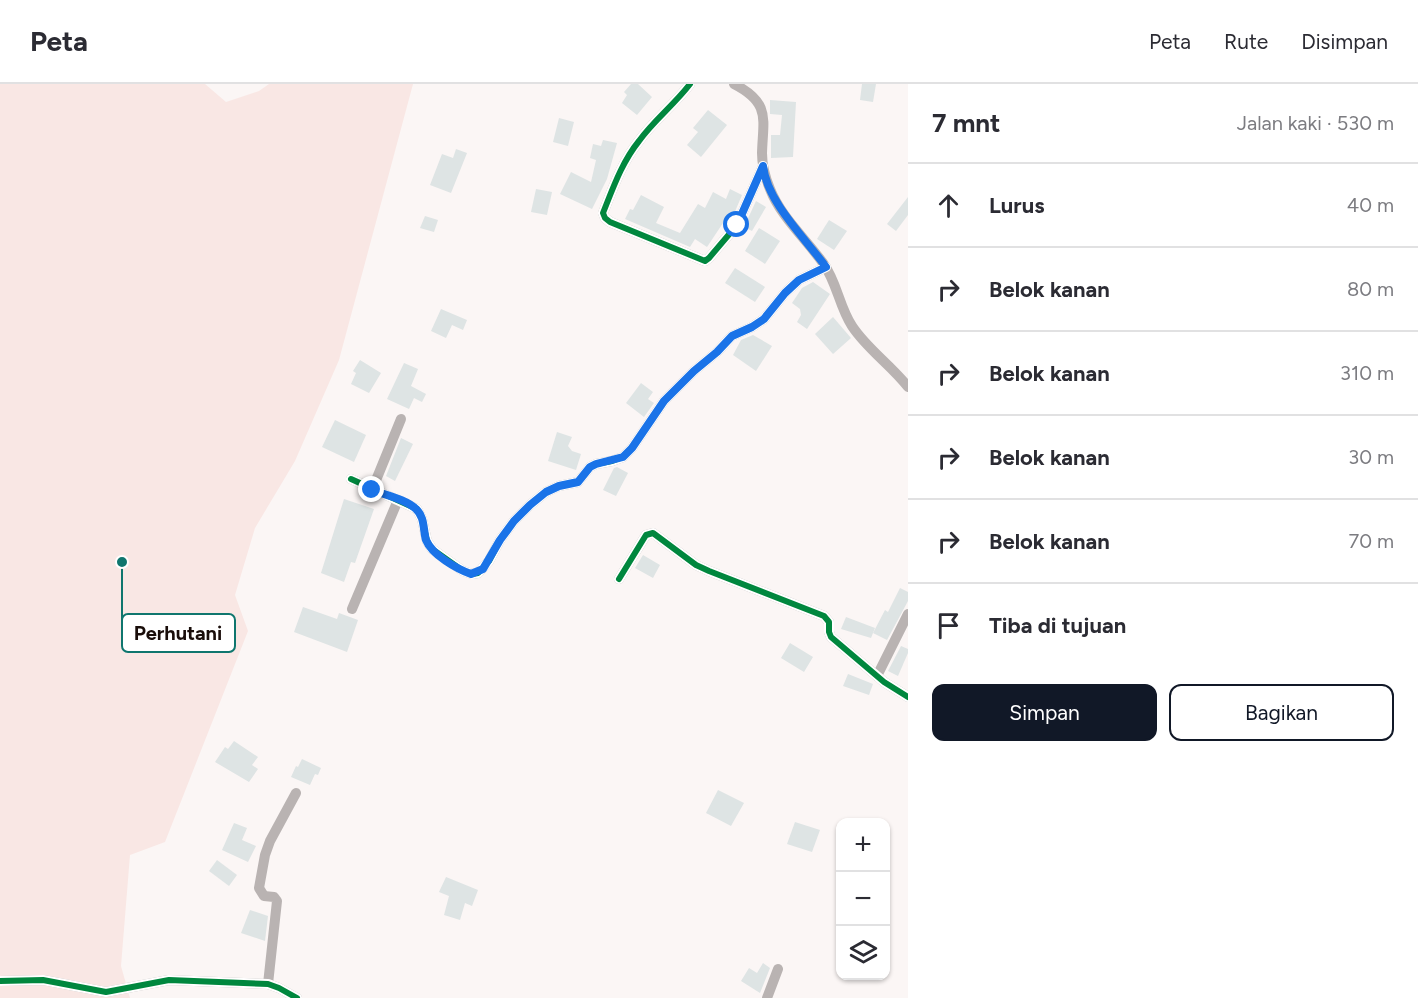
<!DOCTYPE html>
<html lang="id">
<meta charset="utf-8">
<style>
:root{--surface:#fff;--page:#f7f7f7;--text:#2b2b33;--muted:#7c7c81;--line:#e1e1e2;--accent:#111827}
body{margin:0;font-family:Figtree,sans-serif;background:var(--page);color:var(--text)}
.controls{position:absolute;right:18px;bottom:18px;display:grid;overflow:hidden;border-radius:12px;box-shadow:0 2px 4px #0004}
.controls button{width:54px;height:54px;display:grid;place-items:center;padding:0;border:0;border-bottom:2px solid var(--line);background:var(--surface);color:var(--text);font:30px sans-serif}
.stop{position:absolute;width:18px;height:18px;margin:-14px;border:4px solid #1a73e8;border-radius:50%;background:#fff}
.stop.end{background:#1a73e8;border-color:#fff;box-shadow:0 2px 6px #0008}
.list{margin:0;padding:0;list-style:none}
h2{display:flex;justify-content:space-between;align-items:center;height:78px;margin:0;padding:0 24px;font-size:26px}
h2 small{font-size:20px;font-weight:400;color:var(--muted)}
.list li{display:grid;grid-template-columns:39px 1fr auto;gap:18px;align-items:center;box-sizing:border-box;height:84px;padding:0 24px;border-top:2px solid var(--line)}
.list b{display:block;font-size:22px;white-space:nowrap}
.list em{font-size:20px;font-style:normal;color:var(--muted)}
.actions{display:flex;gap:12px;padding:18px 24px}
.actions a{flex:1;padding:14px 0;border:2px solid var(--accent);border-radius:12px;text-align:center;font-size:21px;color:var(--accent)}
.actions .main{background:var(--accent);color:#fff}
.icon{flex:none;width:33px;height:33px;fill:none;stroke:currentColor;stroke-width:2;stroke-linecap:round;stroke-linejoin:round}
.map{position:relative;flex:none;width:908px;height:914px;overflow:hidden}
header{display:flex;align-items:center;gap:36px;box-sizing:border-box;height:84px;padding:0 30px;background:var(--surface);border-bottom:2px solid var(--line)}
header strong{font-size:28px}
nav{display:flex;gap:33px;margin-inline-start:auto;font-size:21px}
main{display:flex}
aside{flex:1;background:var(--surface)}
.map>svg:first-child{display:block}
.green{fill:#f9e7e4}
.building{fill:#dee4e4}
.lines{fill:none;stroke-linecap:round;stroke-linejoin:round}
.street{stroke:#b9b3b2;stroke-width:10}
.cycleway-casing{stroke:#fff;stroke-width:10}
.cycleway{stroke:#00873e;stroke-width:6}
.route{stroke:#1a73e8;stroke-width:8}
.leader{fill:none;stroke:#0f766e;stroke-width:2}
.callout-dot{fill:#0f766e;stroke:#fff;stroke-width:2}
.callout{fill:#fff;stroke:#0f766e;stroke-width:2}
.callout-label{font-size:20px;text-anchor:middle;font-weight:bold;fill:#190d0a}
</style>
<header>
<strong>Peta</strong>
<nav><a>Peta</a><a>Rute</a><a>Disimpan</a></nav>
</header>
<main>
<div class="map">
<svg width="908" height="914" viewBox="0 0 908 914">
<rect width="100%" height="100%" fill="#fbf6f5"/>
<!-- green -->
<path class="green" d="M 0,0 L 205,0 L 226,18 L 259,7 L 269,0 L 413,0 L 339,276 L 295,377 L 255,444 L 235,511 L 248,547 L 165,758 L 130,771 L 121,882 L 130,914 L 0,914 Z"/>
<!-- building -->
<g class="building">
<path d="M 631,0 L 638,0 L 652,13 L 637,31 L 622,19 L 627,11 L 624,8 Z"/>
<path d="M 862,0 L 876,0 L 873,18 L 860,16 Z"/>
<path d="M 770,16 L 796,18 L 793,73 L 771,74 L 771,51 L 780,51 L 782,31 L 770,30 Z"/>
<path d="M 708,26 L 727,41 L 701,73 L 687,61 L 698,48 L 693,44 Z"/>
<path d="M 559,34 L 574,38 L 568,62 L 553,58 Z"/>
<path d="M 603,56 L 617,59 L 607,95 L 592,125 L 560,110 L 571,88 L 591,98 L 596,76 L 590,74 L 593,60 L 601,62 Z"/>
<path d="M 456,65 L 467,69 L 451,109 L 430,101 L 442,70 L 453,74 Z"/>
<path d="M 536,105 L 552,108 L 547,131 L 531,128 Z"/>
<path d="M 730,105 L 742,111 L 731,137 L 729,139 L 725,136 L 707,163 L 695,155 L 690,163 L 625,135 L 630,125 L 633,126 L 641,111 L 664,123 L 656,139 L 680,149 L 698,120 L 705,124 L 713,108 L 726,115 Z"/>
<path d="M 908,113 L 908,131 L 896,147 L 887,140 Z"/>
<path d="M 756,117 L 766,123 L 752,147 L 744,143 Z"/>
<path d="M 425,132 L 438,136 L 434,148 L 420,144 Z"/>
<path d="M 829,136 L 847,147 L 834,166 L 817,155 Z"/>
<path d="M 759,144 L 780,157 L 765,180 L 745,167 Z"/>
<path d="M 735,184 L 765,203 L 755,218 L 725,199 Z"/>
<path d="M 813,198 L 830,210 L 807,245 L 797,238 L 801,231 L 800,225 L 792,219 L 802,204 Z"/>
<path d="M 441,225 L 467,236 L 463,246 L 452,241 L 446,254 L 431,247 Z"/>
<path d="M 833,233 L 851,254 L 833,270 L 815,250 Z"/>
<path d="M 753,251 L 772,262 L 756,287 L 733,271 L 741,256 Z"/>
<path d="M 360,276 L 381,289 L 369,309 L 351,300 L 356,289 L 353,287 Z"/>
<path d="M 404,279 L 418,285 L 411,302 L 426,310 L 422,318 L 414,314 L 409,325 L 387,315 Z"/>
<path d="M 641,299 L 653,308 L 648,315 L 654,319 L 644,333 L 626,319 Z"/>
<path d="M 335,336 L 366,351 L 354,378 L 322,363 Z"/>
<path d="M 557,348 L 572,353 L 568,362 L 572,367 L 581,370 L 576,386 L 548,377 Z"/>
<path d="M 401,354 L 413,360 L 395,397 L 386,392 Z"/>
<path d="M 617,383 L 628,389 L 616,412 L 603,406 L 614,384 Z"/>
<path d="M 344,415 L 374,425 L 355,479 L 351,478 L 344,498 L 321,489 Z"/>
<path d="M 643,471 L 660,481 L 653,494 L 635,484 Z"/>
<path d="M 900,504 L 908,508 L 908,517 L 887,556 L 873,549 L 885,526 L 888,528 Z"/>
<path d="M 303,523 L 337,535 L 339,529 L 358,536 L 347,568 L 294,548 Z"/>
<path d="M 846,533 L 875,544 L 871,554 L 841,545 Z"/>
<path d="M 790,559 L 813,573 L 804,588 L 781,574 Z"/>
<path d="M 901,562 L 908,565 L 908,569 L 898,592 L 888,587 Z"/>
<path d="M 848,590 L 873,600 L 869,611 L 843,602 Z"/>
<path d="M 234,657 L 258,673 L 252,681 L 258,685 L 249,698 L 215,678 L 225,663 L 228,665 Z"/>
<path d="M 302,675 L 321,684 L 318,691 L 315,690 L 310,701 L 291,693 L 296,682 L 298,683 Z"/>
<path d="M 718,706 L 744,719 L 731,742 L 706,729 Z"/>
<path d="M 795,738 L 820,746 L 812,768 L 787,760 Z"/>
<path d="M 234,739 L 247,744 L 242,756 L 256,762 L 248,778 L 222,766 Z"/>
<path d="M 217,776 L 237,791 L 229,802 L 209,787 Z"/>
<path d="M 446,793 L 478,806 L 472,822 L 465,819 L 460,836 L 444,831 L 449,812 L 439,808 Z"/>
<path d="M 250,826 L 268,832 L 265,857 L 241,849 Z"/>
<path d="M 763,879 L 770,884 L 760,909 L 741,897 L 749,884 L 757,889 Z"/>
</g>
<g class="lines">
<!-- street -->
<g class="street">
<path d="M 690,0 C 675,20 654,36 639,57 C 622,78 613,104 603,129 L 605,134 L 610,138 L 705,177 L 709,174 L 737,141 L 763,82"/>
<path d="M 734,0 C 771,19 763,35 762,69 C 762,82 765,93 770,105 C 781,133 806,155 823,179 C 837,198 839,222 852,242 C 867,265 891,281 908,303"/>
<path d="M 351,395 L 417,425 L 422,435 L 427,457 L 432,465 L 463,487 L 472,490 L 478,489 L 489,477 L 500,456 L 514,437 L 530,421 L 546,408 L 559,402 L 578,398 L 590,383 L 596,380 L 612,377 L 623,373 L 632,364 L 664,317 L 694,287 L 717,268 L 732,252 L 752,243 L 764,235 L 785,209 L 799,196 L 826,183"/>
<path d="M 372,406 L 401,335"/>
<path d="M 619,495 L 646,451 L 653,449 L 696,481 L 709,487 L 824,532 L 829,538 L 829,548 L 831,553 L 884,598 L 908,613"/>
<path d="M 352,525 L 398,416"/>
<path d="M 877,592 L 908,530"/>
<path d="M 0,897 L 43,896 L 106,908 L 169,896 L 268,900 L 279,904 L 297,914"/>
<path d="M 268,900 L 277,817 L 274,813 L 264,812 L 259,804 L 265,771 L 270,757 L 296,709"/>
<path d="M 767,914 L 778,885"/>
</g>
<defs>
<g id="cycleway">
<path d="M 690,0 C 675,20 654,36 639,57 C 622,78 613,104 603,129 L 605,134 L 610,138 L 705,177 L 709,174 L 737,141 L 763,82"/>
<path d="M 351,395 L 417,425 L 422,435 L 427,457 L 432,465 L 463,487 L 472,490 L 478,489 L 489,477 L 500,456 L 514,437 L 530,421 L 546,408 L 559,402 L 578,398 L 590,383 L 596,380 L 612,377 L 623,373 L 632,364 L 664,317 L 694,287 L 717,268 L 732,252 L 752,243 L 764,235 L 785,209 L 799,196 L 826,183"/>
<path d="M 619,495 L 646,451 L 653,449 L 696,481 L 709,487 L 824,532 L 829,538 L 829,548 L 831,553 L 884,598 L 908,613"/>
<path d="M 0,897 L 43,896 L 106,908 L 169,896 L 268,900 L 279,904 L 297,914"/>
</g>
</defs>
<!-- cycleway casing -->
<use href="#cycleway" class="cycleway-casing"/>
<!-- cycleway -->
<use href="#cycleway" class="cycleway"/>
</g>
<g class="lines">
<!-- route -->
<path class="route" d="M 372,406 C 385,411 406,415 416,425 C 425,433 423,446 426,456 C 432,471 457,485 471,490 L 483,485 L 500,456 L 514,437 L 530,421 L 546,408 L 559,402 L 578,398 L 590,383 L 596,380 L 623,373 L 632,364 L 664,317 L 694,287 L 717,268 L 732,252 L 752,243 L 764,235 L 785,209 L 799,196 L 826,183 C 805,154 767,118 763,82 L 737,141"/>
</g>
<!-- callouts -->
<path class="leader" d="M122 478L122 549"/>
<circle class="callout-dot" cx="122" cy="478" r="6"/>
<rect class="callout" x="122" y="530" width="113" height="38" rx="6"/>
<g class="callout-label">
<text x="178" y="556">Perhutani</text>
</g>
</svg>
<div class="controls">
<button>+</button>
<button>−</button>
<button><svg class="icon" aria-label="layers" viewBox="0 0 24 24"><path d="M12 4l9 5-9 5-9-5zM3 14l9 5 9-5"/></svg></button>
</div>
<div class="stop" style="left:737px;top:141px"></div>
<div class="stop end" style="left:372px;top:406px"></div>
</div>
<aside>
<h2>7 mnt<small>Jalan kaki · 530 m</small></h2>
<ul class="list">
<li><svg class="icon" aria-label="ahead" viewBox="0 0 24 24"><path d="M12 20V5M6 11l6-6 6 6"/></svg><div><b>Lurus</b></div><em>40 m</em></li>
<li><svg class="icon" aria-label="right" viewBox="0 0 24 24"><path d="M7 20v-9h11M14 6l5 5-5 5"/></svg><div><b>Belok kanan</b></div><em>80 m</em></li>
<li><svg class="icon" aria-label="right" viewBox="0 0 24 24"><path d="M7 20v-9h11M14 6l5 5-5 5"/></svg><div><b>Belok kanan</b></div><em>310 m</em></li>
<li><svg class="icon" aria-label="right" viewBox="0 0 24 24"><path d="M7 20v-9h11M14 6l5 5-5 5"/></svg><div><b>Belok kanan</b></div><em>30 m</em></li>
<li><svg class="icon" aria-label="right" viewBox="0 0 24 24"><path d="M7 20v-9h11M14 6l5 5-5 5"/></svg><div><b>Belok kanan</b></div><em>70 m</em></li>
<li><svg class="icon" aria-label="arrive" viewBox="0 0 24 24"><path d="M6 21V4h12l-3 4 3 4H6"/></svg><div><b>Tiba di tujuan</b></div></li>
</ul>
<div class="actions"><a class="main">Simpan</a><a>Bagikan</a></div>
</aside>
</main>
